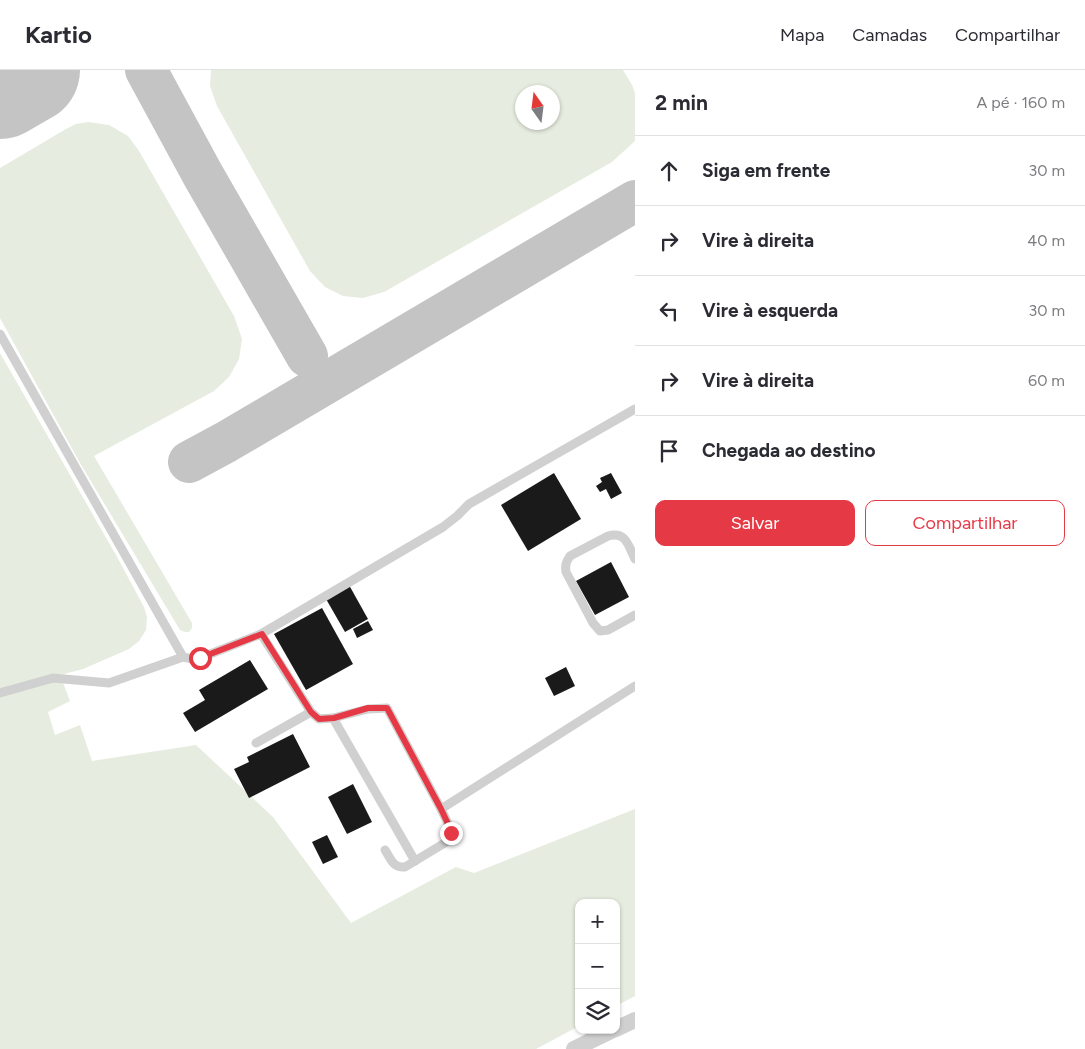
<!DOCTYPE html>
<html lang="pt">
<meta charset="utf-8">
<style>
:root{--surface:#fff;--page:#f7f7f7;--text:#2b2b33;--muted:#7c7c81;--line:#e1e1e2;--accent:#e63946}
body{margin:0;font-family:Figtree,sans-serif;background:var(--page);color:var(--text)}
.controls{position:absolute;right:15px;bottom:15px;display:grid;overflow:hidden;border-radius:10px;box-shadow:0 1px 4px #0004}
.controls button{width:45px;height:45px;display:grid;place-items:center;padding:0;border:0;border-bottom:1px solid var(--line);background:var(--surface);color:var(--text);font:25px sans-serif}
.compass{position:absolute;left:515px;top:15px;width:45px;height:45px;border-radius:50%;background:var(--surface);box-shadow:0 1px 4px #0004;rotate:346deg}
.stop{position:absolute;width:15px;height:15px;margin:-11px;border:4px solid #e63946;border-radius:50%;background:#fff}
.stop.end{background:#e63946;border-color:#fff;box-shadow:0 1px 5px #0008}
.list{margin:0;padding:0;list-style:none}
h2{display:flex;justify-content:space-between;align-items:center;height:65px;margin:0;padding:0 20px;font-size:21px}
h2 small{font-size:16px;font-weight:400;color:var(--muted)}
.list li{display:grid;grid-template-columns:32px 1fr auto;gap:15px;align-items:center;box-sizing:border-box;height:70px;padding:0 20px;border-top:1px solid var(--line)}
.list b{display:block;font-size:19px;white-space:nowrap}
.list em{font-size:16px;font-style:normal;color:var(--muted)}
.actions{display:flex;gap:10px;padding:15px 20px}
.actions a{flex:1;padding:11px 0;border:1px solid var(--accent);border-radius:10px;text-align:center;font-size:18px;color:var(--accent)}
.actions .main{background:var(--accent);color:#fff}
.icon{flex:none;width:28px;height:28px;fill:none;stroke:currentColor;stroke-width:2;stroke-linecap:round;stroke-linejoin:round}
.map{position:relative;flex:none;width:635px;height:979px;overflow:hidden}
header{display:flex;align-items:center;gap:30px;box-sizing:border-box;height:70px;padding:0 25px;background:var(--surface);border-bottom:1px solid var(--line)}
header strong{font-size:24px}
nav{display:flex;gap:28px;margin-inline-start:auto;font-size:18px}
main{display:flex}
aside{flex:1;background:var(--surface)}
.map>svg:first-child{display:block}
.green{fill:#e6ecdf;fill-rule:evenodd}
.lines{fill:none;stroke-linecap:round;stroke-linejoin:round}
.taxiway{stroke:#c4c4c4;stroke-width:42}
.runway{stroke:#c4c4c4;stroke-width:108}
.building{fill:#1a1a1a}
.lane{stroke:#d0d0d0;stroke-width:9}
.street{stroke:#d0d0d0;stroke-width:16}
.route{stroke:#e63946;stroke-width:6}
</style>
<header>
<strong>Kartio</strong>
<nav><a>Mapa</a><a>Camadas</a><a>Compartilhar</a></nav>
</header>
<main>
<div class="map">
<svg width="635" height="979" viewBox="0 0 635 979">
<rect width="100%" height="100%" fill="#fff"/>
<!-- green -->
<g class="green">
<path d="M 211,0 L 623,0 L 632,15 L 635,23 L 635,71 L 612,92 L 384,222 L 363,228 L 343,226 L 325,217 L 310,201 L 217,36 L 210,16 ZM 552,22 L 552,52 L 522,52 L 522,22 Z"/>
<path d="M 88,52 L 109,55 L 128,66 L 139,81 L 234,246 L 242,269 L 239,289 L 229,307 L 214,321 L 94,386 L 192,553 L 192,558 L 189,562 L 185,562 L 180,560 L 80,393 L 0,248 L 0,98 L 66,59 L 76,54 Z"/>
<path d="M 0,283 L 116,485 L 144,537 L 147,547 L 146,560 L 139,571 L 129,579 L 83,599 L 60,605 L 70,631 L 48,642 L 55,665 L 80,655 L 92,691 L 196,675 L 273,747 L 351,853 L 456,797 L 474,803 L 635,739 L 635,926 L 616,936 L 616,833 L 579,833 L 579,956 L 536,979 L 0,979 Z"/>
</g>
<g class="lines">
<!-- taxiway -->
<g class="taxiway">
<path d="M 146,0 L 203,105 L 307,286"/>
<path d="M 189,392 L 226,372 L 635,131"/>
</g>
<!-- runway -->
<path class="runway" d="M 0,15 L 26,0"/>
</g>
<!-- building -->
<g class="building">
<path d="M 554,403 L 581,449 L 528,481 L 501,435 Z"/>
<path d="M 611,403 L 622,423 L 611,429 L 606,419 L 600,422 L 596,416 L 602,412 L 600,408 Z"/>
<path d="M 611,492 L 629,527 L 595,545 L 576,511 Z"/>
<path d="M 349,515 L 368,549 L 345,562 L 326,529 Z"/>
<path d="M 322,538 L 353,594 L 306,620 L 274,564 Z"/>
<path d="M 368,551 L 373,560 L 357,568 L 353,559 Z"/>
<path d="M 250,590 L 268,619 L 195,662 L 183,643 L 205,630 L 199,620 Z"/>
<path d="M 566,597 L 575,616 L 554,626 L 545,608 Z"/>
<path d="M 293,664 L 310,697 L 249,728 L 234,699 L 249,692 L 247,687 Z"/>
<path d="M 353,714 L 372,752 L 347,764 L 328,727 Z"/>
<path d="M 327,765 L 338,787 L 323,794 L 312,772 Z"/>
</g>
<g class="lines">
<!-- lane -->
<g class="lane">
<path d="M 0,264 L 183,587 L 193,589 L 200,588 L 261,564 L 311,642 L 319,649 L 333,648 L 368,639 L 387,638 L 441,739 C 447,752 452,757 448,771 L 405,797 C 393,798 391,789 385,780"/>
<path d="M 635,489 C 628,475 626,461 608,466 L 570,486 C 566,492 565,495 566,502 L 593,553 L 600,561 L 608,560 L 635,545"/>
<path d="M 261,564 L 443,457 L 457,446 L 469,434 L 635,339"/>
<path d="M 0,623 L 53,608 L 109,613 L 183,587"/>
<path d="M 333,648 L 415,791"/>
<path d="M 256,673 L 311,642"/>
<path d="M 441,739 L 635,616"/>
</g>
<!-- street -->
<g class="street">
<path d="M 616,959 L 635,950"/>
<path d="M 574,979 L 613,960"/>
</g>
</g>
<g class="lines">
<!-- route -->
<path class="route" d="M 200,588 L 262,564 L 311,642 L 319,649 L 334,648 L 368,638 L 387,638 L 441,739 L 449,756 L 451,763"/>
</g>
</svg>
<div class="controls">
<button>+</button>
<button>−</button>
<button><svg class="icon" aria-label="layers" viewBox="0 0 24 24"><path d="M12 4l9 5-9 5-9-5zM3 14l9 5 9-5"/></svg></button>
</div>
<svg class="compass" viewBox="-18 -18 36 36"><path d="M0-13l5 13h-10z" fill="#e53935"/><path d="M0 13l5-13h-10z" fill="#7c7c81"/></svg>
<div class="stop" style="left:200px;top:588px"></div>
<div class="stop end" style="left:451px;top:763px"></div>
</div>
<aside>
<h2>2 min<small>A pé · 160 m</small></h2>
<ul class="list">
<li><svg class="icon" aria-label="ahead" viewBox="0 0 24 24"><path d="M12 20V5M6 11l6-6 6 6"/></svg><div><b>Siga em frente</b></div><em>30 m</em></li>
<li><svg class="icon" aria-label="right" viewBox="0 0 24 24"><path d="M7 20v-9h11M14 6l5 5-5 5"/></svg><div><b>Vire à direita</b></div><em>40 m</em></li>
<li><svg class="icon" aria-label="left" viewBox="0 0 24 24"><path d="M17 20v-9H6M10 6l-5 5 5 5"/></svg><div><b>Vire à esquerda</b></div><em>30 m</em></li>
<li><svg class="icon" aria-label="right" viewBox="0 0 24 24"><path d="M7 20v-9h11M14 6l5 5-5 5"/></svg><div><b>Vire à direita</b></div><em>60 m</em></li>
<li><svg class="icon" aria-label="arrive" viewBox="0 0 24 24"><path d="M6 21V4h12l-3 4 3 4H6"/></svg><div><b>Chegada ao destino</b></div></li>
</ul>
<div class="actions"><a class="main">Salvar</a><a>Compartilhar</a></div>
</aside>
</main>
